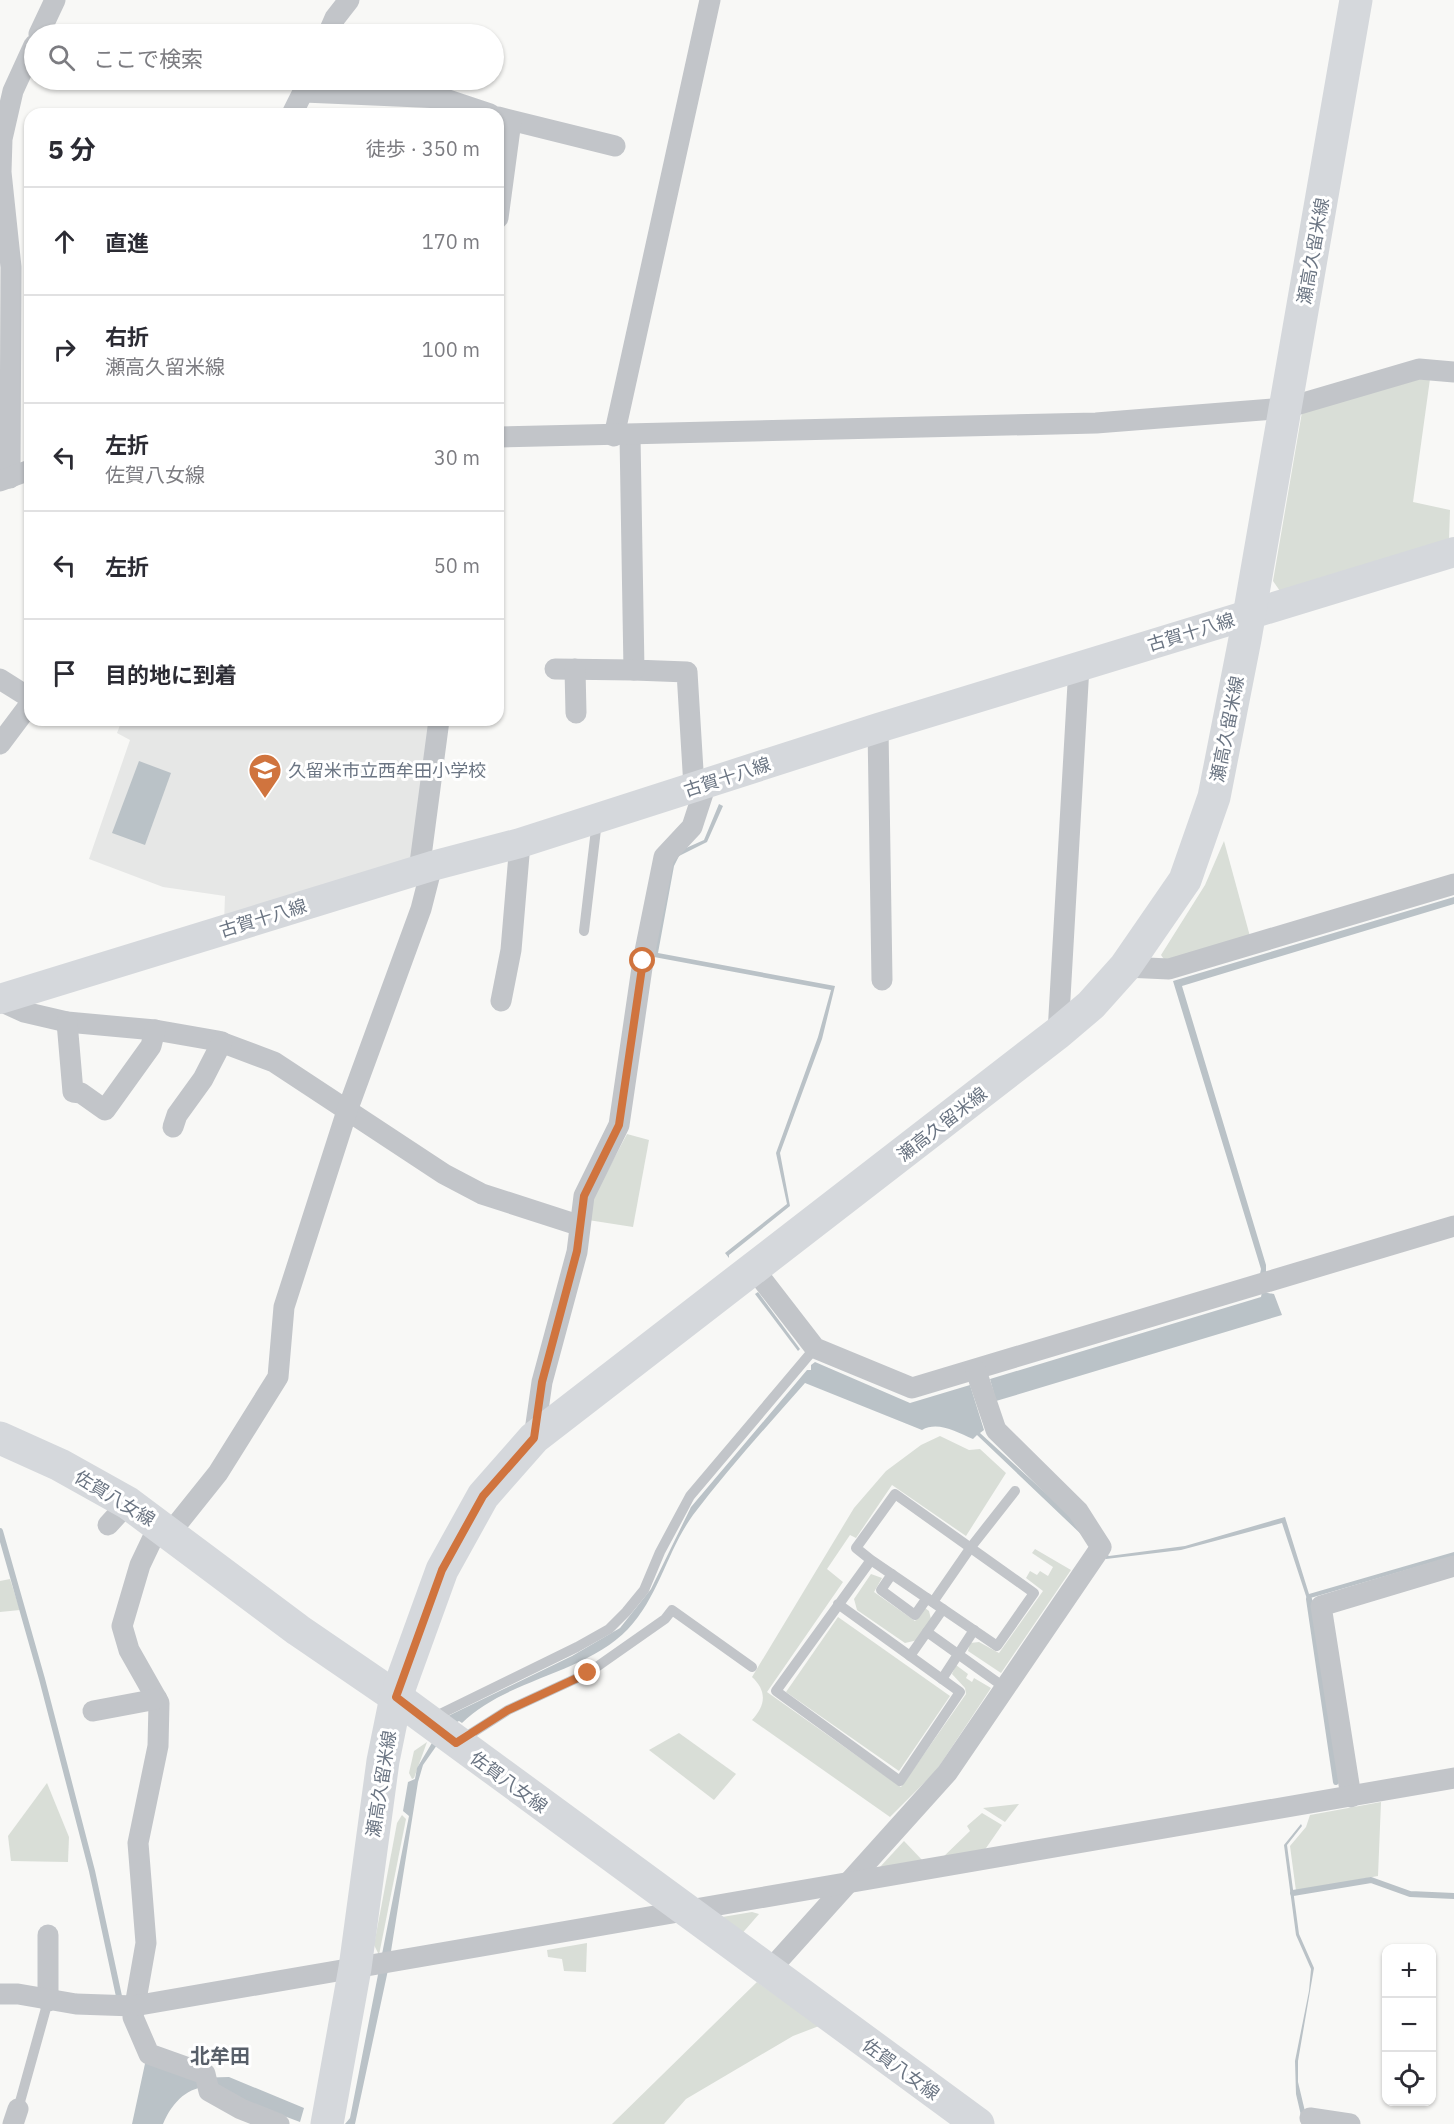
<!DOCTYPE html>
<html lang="ja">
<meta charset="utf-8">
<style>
:root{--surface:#fff;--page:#f2f2f3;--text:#2b2b33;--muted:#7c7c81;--line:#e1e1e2}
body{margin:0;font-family:"IBM Plex Sans","Noto Sans JP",sans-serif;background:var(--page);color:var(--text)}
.controls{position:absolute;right:18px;bottom:18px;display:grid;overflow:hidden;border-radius:12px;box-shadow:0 2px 4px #0004}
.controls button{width:54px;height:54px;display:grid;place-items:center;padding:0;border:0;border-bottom:2px solid var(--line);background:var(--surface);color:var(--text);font:30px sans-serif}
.stop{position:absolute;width:18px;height:18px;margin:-14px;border:4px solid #d0743e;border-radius:50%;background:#fff}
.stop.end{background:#d0743e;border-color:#fff;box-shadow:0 2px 6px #0008}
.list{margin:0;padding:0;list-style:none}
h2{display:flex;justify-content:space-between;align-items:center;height:78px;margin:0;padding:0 24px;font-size:26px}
h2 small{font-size:20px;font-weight:400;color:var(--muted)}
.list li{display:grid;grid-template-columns:39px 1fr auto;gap:18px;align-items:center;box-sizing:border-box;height:108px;padding:0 24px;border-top:2px solid var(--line)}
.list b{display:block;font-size:22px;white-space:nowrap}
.list p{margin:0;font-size:20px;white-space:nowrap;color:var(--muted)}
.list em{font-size:20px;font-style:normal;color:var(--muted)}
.icon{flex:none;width:33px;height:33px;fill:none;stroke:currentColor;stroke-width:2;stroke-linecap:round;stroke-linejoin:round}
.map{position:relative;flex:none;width:1454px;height:2124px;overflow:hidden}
.search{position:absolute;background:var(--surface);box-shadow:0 2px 4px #0004;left:24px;top:24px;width:480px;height:66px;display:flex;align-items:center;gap:15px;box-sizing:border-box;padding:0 21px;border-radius:33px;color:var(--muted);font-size:22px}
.panel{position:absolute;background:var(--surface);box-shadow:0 2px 4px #0004;left:24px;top:108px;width:480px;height:618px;border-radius:18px}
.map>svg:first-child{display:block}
.built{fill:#e6e7e6}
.green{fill:#d9ded7}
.water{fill:#bac2c7}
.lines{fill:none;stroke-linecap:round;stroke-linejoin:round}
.stream{stroke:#bac2c7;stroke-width:6}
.service{stroke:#c2c5c9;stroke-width:10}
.minor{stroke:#c2c5c9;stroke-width:21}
.secondary{stroke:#d5d8dc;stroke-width:30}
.primary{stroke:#d5d8dc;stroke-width:33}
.route{stroke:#d0743e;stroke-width:8}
.labels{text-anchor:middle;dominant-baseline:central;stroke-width:6;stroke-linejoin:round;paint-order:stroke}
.street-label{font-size:18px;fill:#6b7583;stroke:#fff}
.poi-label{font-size:18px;fill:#6b7583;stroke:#fff;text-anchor:start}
.neighbourhood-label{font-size:20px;font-weight:bold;fill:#585f69;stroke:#fff}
</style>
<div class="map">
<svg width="1454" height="2124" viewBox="0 0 1454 2124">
<rect width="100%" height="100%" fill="#f8f8f6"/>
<!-- built -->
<path class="built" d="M 122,720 L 430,720 L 411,865 L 224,923 L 225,896 L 163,887 L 89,859 L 130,740 L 117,733 Z"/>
<!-- green -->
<g class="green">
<path d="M 1423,377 L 1430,379 L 1413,502 L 1450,510 L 1449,540 L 1280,591 L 1273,581 L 1302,412 Z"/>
<path d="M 1224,841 L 1251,940 L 1168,965 L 1161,955 L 1205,885 Z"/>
<path d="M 627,1134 L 649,1140 L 633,1227 L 588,1220 L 590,1204 Z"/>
<path d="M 940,1436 L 969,1450 L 980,1449 L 1006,1473 L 966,1536 L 892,1485 L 856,1538 L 850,1535 L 827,1569 L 843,1582 L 767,1692 L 901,1787 L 966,1694 L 965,1688 L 952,1674 L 956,1665 L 968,1674 L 966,1678 L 972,1682 L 974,1678 L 991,1688 L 936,1771 L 890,1817 L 752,1720 C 766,1705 767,1691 752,1677 L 854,1508 L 886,1471 L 921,1445 Z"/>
<path d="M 1035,1549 L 1071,1570 L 1001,1673 L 968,1651 L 970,1643 L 979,1642 L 999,1653 L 1043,1591 L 1026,1578 L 1030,1571 L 1037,1575 L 1040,1571 L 1048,1576 L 1053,1567 L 1032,1553 Z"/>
<path d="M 871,1574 L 882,1578 L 874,1592 L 915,1621 L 925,1608 L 929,1611 L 931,1619 L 918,1640 L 905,1643 L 857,1610 L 854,1599 Z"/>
<path d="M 10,1579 L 20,1610 L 0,1612 L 0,1581 Z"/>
<path d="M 838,1617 L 950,1696 L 899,1771 L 786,1692 Z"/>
<path d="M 679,1733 L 736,1774 L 714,1800 L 649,1750 Z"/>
<path d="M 427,1742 L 414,1778 L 412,1779 L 409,1773 L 414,1751 Z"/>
<path d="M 47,1783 L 69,1837 L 68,1862 L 11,1861 L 8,1836 Z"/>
<path d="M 1381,1802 L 1378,1876 L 1296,1891 L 1290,1846 L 1306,1827 L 1310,1815 Z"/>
<path d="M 1019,1804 L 1005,1822 L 983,1808 Z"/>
<path d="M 982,1813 L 1002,1825 L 984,1851 L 940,1860 L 970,1831 L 967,1826 Z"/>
<path d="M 402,1815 L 406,1819 L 379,1955 L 374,1945 L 397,1823 Z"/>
<path d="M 904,1841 L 923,1861 L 880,1867 Z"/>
<path d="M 752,1912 L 759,1914 L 739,1937 L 722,1917 Z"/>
<path d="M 587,1943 L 586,1972 L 564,1971 L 562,1959 L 548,1957 L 547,1950 Z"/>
<path d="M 757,1982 L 819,2026 L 793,2036 L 686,2099 L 664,2124 L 612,2124 Z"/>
</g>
<!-- water -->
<g class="water">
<path d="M 139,761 L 171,773 L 145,845 L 112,833 Z"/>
<path d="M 719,804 L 723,806 L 707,842 L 679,856 L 674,866 L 658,953 L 835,986 L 822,1039 L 780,1153 L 790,1206 L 729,1255 L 729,1258 L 725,1253 L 787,1204 L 776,1153 L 818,1037 L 831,990 L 654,957 L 670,865 L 677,852 L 704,840 Z"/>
<path d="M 1454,897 L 1454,904 L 1182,986 L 1266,1265 L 1266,1275 L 1260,1274 L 1261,1269 L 1173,981 Z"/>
<path d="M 758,1292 L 800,1349 L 798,1351 L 755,1294 Z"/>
<path d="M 1262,1292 L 1274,1294 L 1282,1315 L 996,1401 L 990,1379 L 1261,1297 Z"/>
<path d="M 815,1362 L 910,1403 L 970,1385 L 984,1430 L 980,1433 L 1073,1518 L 1084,1537 L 977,1435 L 973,1439 C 956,1432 938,1421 922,1430 L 805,1383 C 767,1426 728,1469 693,1515 C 667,1551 659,1596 628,1629 C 585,1674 506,1679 462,1723 L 459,1721 L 451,1725 L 423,1765 L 418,1782 L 388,1970 L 355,2124 L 345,2124 L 350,2118 L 409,1816 L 403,1811 L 408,1782 L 415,1779 L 417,1768 L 448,1716 L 572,1656 L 620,1628 L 651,1589 L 691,1507 L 807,1370 L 811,1370 L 811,1365 Z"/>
<path d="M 1285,1517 L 1309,1594 L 1454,1552 L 1454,1556 L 1307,1599 L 1282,1523 L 1181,1550 L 1106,1559 L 1104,1557 L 1106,1554 L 1109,1556 L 1185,1546 Z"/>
<path d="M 1301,1824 L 1302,1826 L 1287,1845 L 1299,1934 L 1314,1968 L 1298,2061 L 1298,2082 L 1308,2124 L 1303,2124 L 1296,2094 L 1295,2061 L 1309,1991 L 1311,1969 L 1296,1935 L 1284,1845 Z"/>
<path d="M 146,2059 L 193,2078 L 229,2077 L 304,2108 L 300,2122 L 206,2087 C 185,2088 171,2105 163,2124 L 132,2124 Z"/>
</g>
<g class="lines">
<!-- stream -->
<g class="stream">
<path d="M 0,1531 L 42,1679 L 92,1871 L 120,2001"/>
<path d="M 1309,1599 L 1336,1782"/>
<path d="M 1293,1893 L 1371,1880 L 1410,1894 L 1454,1896"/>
</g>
<!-- service -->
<g class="service">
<path d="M 584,931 L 597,821"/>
<path d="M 892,1574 L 881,1590 L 915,1615 L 927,1598"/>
<path d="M 933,1602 L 971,1547 L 1015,1491"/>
<path d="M 838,1604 L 960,1692 L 900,1781 L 776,1691 L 871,1560 L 997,1646 L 1034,1593 L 895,1494 L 856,1548 L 871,1560"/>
<path d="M 927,1632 L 1004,1687"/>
<path d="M 910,1656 L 943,1609"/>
<path d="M 942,1679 L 974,1630"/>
<path d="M 432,1718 L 577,1647 L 609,1629 L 626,1612 L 644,1590 L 660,1552 L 690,1496 L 815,1348"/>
<path d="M 461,1740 L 508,1710 L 588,1673 L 665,1619 L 672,1610 L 752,1667"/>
<path d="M 18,2109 L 48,2001"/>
</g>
<!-- minor -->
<g class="minor">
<path d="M 39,34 L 55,0"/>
<path d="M 328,34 L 335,18 L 349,0"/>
<path d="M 304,92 L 442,98 L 490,114"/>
<path d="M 292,114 L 309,80"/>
<path d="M 498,117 L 615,146"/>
<path d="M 498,218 L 511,121"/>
<path d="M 614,436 L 710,0"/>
<path d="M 630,436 L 634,670 L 687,672 L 694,787"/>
<path d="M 498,437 L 1096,423 L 1286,408 L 1419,369 L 1454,372"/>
<path d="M 10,478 L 11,267 L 1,172 L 2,139 L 13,91 L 34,45"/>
<path d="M 0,481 L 30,470"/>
<path d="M 555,669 L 634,670"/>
<path d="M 575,669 L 576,713"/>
<path d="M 0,679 L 30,698"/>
<path d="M 878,728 L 882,980"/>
<path d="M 0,744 L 30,704"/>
<path d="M 419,871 L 439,720"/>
<path d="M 1125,967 L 1169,969 L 1454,884"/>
<path d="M 0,1001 L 24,1012 L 67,1022 L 155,1030 L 218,1041 L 274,1062 L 444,1174 L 482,1194 L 578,1225"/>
<path d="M 501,1001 L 511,950 L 520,843"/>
<path d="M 67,1022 L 73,1092 L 81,1093 L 105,1110 L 151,1046 L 155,1030"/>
<path d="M 1058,1033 L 1079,666"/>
<path d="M 173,1127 L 177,1115 L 203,1079 L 222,1042"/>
<path d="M 754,1269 L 815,1348 L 912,1388 L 1454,1226"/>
<path d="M 534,1438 L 542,1382 L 577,1252 L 584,1196 L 619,1125 L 643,961 L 664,857 L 692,827 L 706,784"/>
<path d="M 108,1525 L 128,1503"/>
<path d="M 159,1525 L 140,1565 L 122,1626 L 129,1650 L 159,1703 L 158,1746 L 138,1843 L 146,1943 L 133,2017 L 149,2054 L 205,2074 L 209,2091 L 241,2109 L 279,2124"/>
<path d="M 170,1533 L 218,1473 L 278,1377 L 284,1307 L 347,1111 L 421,909 L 432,866"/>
<path d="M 93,1711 L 157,1699"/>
<path d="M 1351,1797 L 1321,1606 L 1454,1566"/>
<path d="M 48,1935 L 48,2001"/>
<path d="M 768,1972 L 947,1773 L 1101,1547 L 1078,1511 L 996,1430 L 976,1371"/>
<path d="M 0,1994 L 18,1994 L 76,2004 L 134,2006 L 1454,1778"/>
<path d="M 1310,2118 L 1350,2124"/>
<path d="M 13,2124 L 18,2109"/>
</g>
<!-- secondary -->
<path class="secondary" d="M 0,999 L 432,866 L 520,843 L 878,728 L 1454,552"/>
<!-- primary -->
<g class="primary">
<path d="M 0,1438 L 60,1465 L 128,1503 L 298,1630 L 396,1697 L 978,2124"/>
<path d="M 327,2124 L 355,1968 L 383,1761 L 396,1697 L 442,1570 L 483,1496 L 534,1438 L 1058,1033 L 1091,1005 L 1125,967 L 1185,880 L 1214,797 L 1245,639 L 1356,0"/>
</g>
</g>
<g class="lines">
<!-- route -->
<path class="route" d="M 588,1673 L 508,1710 L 456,1743 L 396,1697 L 442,1570 L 483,1496 L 534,1438 L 542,1382 L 577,1251 L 584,1196 L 619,1125 L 643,961"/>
</g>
<!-- icons -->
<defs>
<symbol id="school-pin" viewBox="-11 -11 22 30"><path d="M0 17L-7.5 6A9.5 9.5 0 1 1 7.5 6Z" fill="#d0743e" stroke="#fff"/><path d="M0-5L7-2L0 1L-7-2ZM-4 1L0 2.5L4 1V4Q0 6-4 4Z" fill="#fff"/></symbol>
</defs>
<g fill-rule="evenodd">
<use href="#school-pin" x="246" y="751" width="38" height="52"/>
</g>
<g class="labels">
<!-- street labels -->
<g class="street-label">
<text transform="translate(1313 251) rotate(-80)">瀬高久留米線</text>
<text transform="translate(1191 632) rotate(-17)">古賀十八線</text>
<text transform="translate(1227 729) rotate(-79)">瀬高久留米線</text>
<text transform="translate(727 777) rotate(-18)">古賀十八線</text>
<text transform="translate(263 918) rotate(-17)">古賀十八線</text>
<text transform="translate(942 1124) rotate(-38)">瀬高久留米線</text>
<text transform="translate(115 1498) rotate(31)">佐賀八女線</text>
<text transform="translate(509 1782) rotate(36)">佐賀八女線</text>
<text transform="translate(381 1784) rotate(-81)">瀬高久留米線</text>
<text transform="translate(901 2069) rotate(36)">佐賀八女線</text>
</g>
<!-- poi labels -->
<g class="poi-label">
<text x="288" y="770">久留米市立西牟田小学校</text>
</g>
<!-- neighbourhood labels -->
<g class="neighbourhood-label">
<text x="220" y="2055">北牟田</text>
</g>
</g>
</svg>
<div class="controls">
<button>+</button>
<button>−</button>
<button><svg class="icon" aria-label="locate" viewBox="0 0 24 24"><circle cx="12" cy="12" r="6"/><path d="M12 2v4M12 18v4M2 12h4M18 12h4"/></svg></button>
</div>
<div class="stop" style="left:643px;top:961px"></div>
<div class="stop end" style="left:588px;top:1673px"></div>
<div class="search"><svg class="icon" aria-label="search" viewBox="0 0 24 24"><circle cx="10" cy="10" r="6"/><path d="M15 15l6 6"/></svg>ここで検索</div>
<section class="panel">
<h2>5 分<small>徒歩 · 350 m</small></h2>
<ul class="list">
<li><svg class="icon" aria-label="ahead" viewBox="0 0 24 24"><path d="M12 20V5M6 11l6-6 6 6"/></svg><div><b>直進</b></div><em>170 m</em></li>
<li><svg class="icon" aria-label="right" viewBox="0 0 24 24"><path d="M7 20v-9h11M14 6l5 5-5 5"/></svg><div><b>右折</b><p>瀬高久留米線</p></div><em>100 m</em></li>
<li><svg class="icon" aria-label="left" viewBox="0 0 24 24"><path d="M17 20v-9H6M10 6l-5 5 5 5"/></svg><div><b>左折</b><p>佐賀八女線</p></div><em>30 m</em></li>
<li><svg class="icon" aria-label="left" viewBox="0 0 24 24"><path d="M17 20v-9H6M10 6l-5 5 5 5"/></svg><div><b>左折</b></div><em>50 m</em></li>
<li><svg class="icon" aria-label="arrive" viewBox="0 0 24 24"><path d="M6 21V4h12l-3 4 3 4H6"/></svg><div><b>目的地に到着</b></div></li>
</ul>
</section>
</div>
